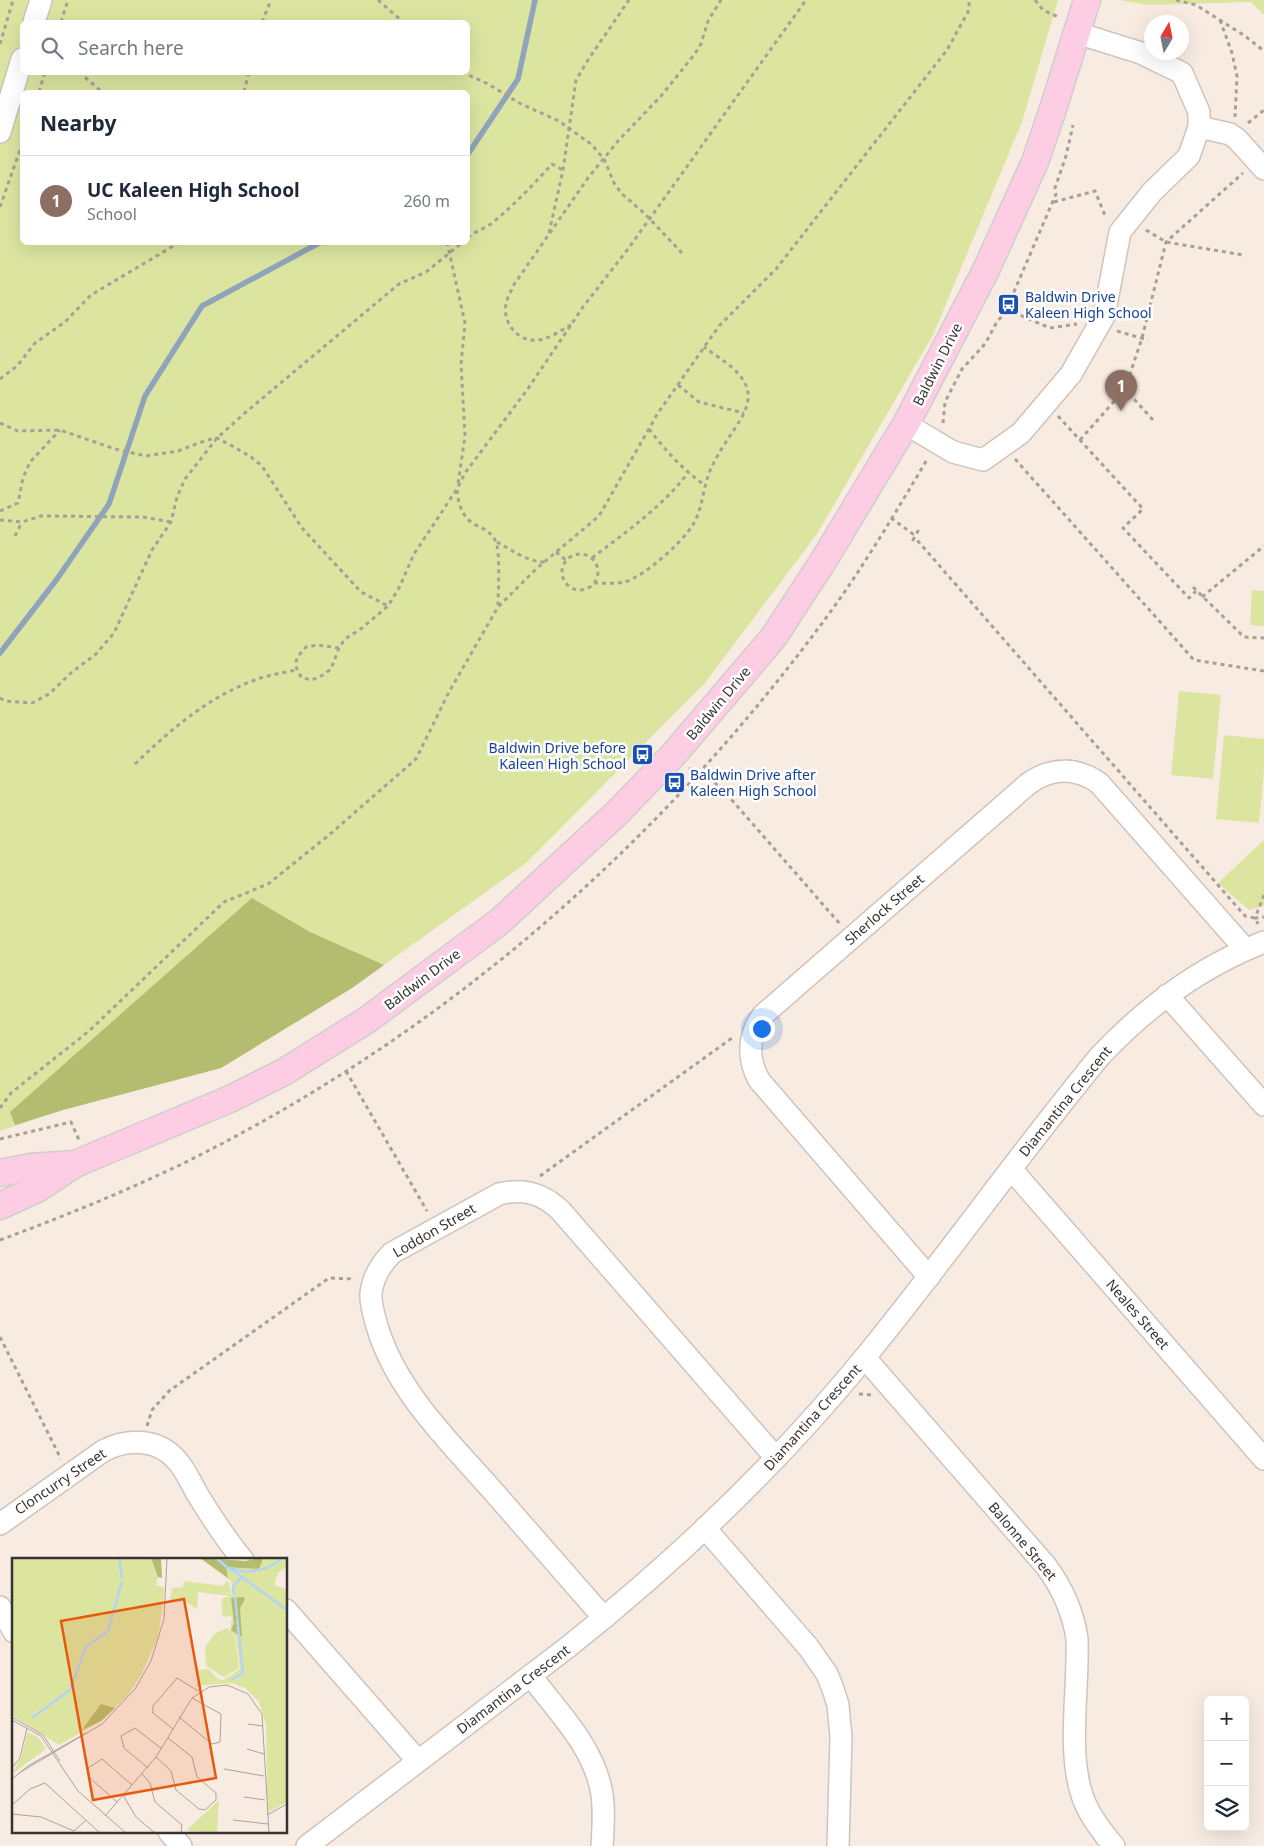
<!DOCTYPE html>
<meta charset="utf-8">
<style>
:root{--surface:#fff;--page:#f2f2f3;--text:#1f2937;--muted:#747a83;--line:#e0e1e3;--accent:#6460d9}
body{margin:0;font-family:"Noto Sans",sans-serif;background:var(--page);color:var(--text)}
.controls{position:absolute;right:15px;bottom:15px;display:grid;overflow:hidden;border-radius:8px;box-shadow:0 5px 20px #0002}
.controls button{width:45px;height:45px;display:grid;place-items:center;padding:0;border:0;border-bottom:1px solid var(--line);background:var(--surface);color:var(--text);font:25px sans-serif}
.compass{position:absolute;left:1144px;top:15px;width:45px;height:45px;border-radius:50%;background:var(--surface);box-shadow:0 5px 20px #0002;rotate:10deg}
.you{position:absolute;left:761px;top:1028px;width:18px;height:18px;margin:-12px;border:4px solid #fff;border-radius:50%;background:#1a73e8;box-shadow:0 0 0 8px #1a73e833}
.badge{display:grid;place-items:center;width:32px;height:32px;border-radius:50%;background:var(--accent);color:#fff;font-size:16px;font-weight:700}
.pin{position:absolute;translate:-50% -41px;filter:drop-shadow(0 1px 2px #0008)}
.pin::after{content:'';position:absolute;top:26px;width:18px;height:15px;background:inherit;clip-path:polygon(0 0,100% 0,50% 100%)}
.list{margin:0;padding:0;list-style:none}
h2{display:flex;justify-content:space-between;align-items:center;height:65px;margin:0;padding:0 20px;font-size:21px}
h2 small{font-size:16px;font-weight:400;color:var(--muted)}
.list li{display:grid;grid-template-columns:32px 1fr auto;gap:15px;align-items:center;box-sizing:border-box;height:90px;padding:0 20px;border-top:1px solid var(--line)}
.list b{display:block;font-size:19px;white-space:nowrap}
.list p{margin:0;font-size:16px;white-space:nowrap;color:var(--muted)}
.list em{font-size:16px;font-style:normal;color:var(--muted)}
.icon{flex:none;width:28px;height:28px;fill:none;stroke:currentColor;stroke-width:2;stroke-linecap:round;stroke-linejoin:round}
.map{position:relative;flex:none;width:1264px;height:1846px;overflow:hidden}
.search{position:absolute;background:var(--surface);box-shadow:0 5px 20px #0002;left:20px;top:20px;width:450px;height:55px;display:flex;align-items:center;gap:12px;box-sizing:border-box;padding:0 18px;border-radius:8px;color:var(--muted);font-size:19px}
.panel{position:absolute;background:var(--surface);box-shadow:0 5px 20px #0002;left:20px;top:90px;width:450px;height:155px;border-radius:8px}
.map>svg:first-child{display:block}
.green{fill:#dce5a0;fill-rule:evenodd}
.forest{fill:#b3bc6f}
.lines{fill:none;stroke-linecap:round;stroke-linejoin:round}
.stream{stroke:#8fa4bb;stroke-width:5.5}
.minor-casing{stroke:#cfc3ba;stroke-width:24}
.major-casing{stroke:#cfcecd;stroke-width:29}
.path{stroke:#a89f98;stroke-width:3;stroke-dasharray:4 4;stroke-linecap:butt}
.minor{stroke:#fff;stroke-width:21}
.major{stroke:#fdcde4;stroke-width:26}
.labels{text-anchor:middle;dominant-baseline:central;stroke-width:5;stroke-linejoin:round;paint-order:stroke}
.transit-label{font-size:14px;fill:#164399;stroke:#fff;text-anchor:start}
.street-label{font-size:14px;fill:#383330;stroke:#fff}
.inset-river{fill:none;stroke:#b4d4f7;stroke-width:2.5}
.inset-road{fill:none;stroke:#aba29b;stroke-width:1}
.view{fill:#e8590c;fill-opacity:0.15;stroke:#e8590c;stroke-width:2.5}
.inset-edge{fill:none;stroke:#383330;stroke-width:2.5}
</style>
<div class="map">
<svg width="1264" height="1846" viewBox="0 0 1264 1846">
<rect width="100%" height="100%" fill="#f8ece2"/>
<!-- green -->
<g class="green">
<path d="M 0,0 L 1058,0 L 1022,122 L 933,335 L 817,534 L 705,683 L 525,864 L 352,988 L 221,1068 L 63,1110 L 0,1131 ZM 22,22 L 468,22 L 468,72 L 22,72 ZM 22,92 L 468,92 L 468,242 L 22,242 Z"/>
<path d="M 1119,0 L 1264,0 L 1264,15 L 1251,2 L 1148,5 Z"/>
<path d="M 1252,590 L 1264,591 L 1264,626 L 1250,625 Z"/>
<path d="M 1179,691 L 1221,695 L 1213,779 L 1171,775 Z"/>
<path d="M 1224,735 L 1264,739 L 1264,770 L 1259,823 L 1216,819 Z"/>
<path d="M 1264,840 L 1264,906 L 1249,910 L 1218,883 Z"/>
</g>
<!-- forest -->
<path class="forest" d="M 252,898 L 310,932 L 384,965 L 352,988 L 221,1068 L 63,1110 L 15,1125 L 10,1112 Z"/>
<g class="lines">
<!-- stream -->
<g class="stream">
<path d="M 468,154 L 518,79 L 535,0"/>
<path d="M 0,653 L 57,579 L 109,504 L 145,396 L 202,306 L 321,242"/>
</g>
<defs>
<g id="minor">
<path d="M 34,22 L 41,0"/>
<path d="M 1199,127 L 1230,134 L 1237,139 L 1264,169"/>
<path d="M 0,132 L 22,59"/>
<path d="M 906,424 L 953,452 L 983,460 L 1021,433 L 1071,374 L 1104,316 L 1120,232 L 1152,192 L 1189,156 L 1199,127 L 1199,112 L 1182,73 L 1141,53 L 1077,33"/>
<path d="M 1167,995 L 1264,1105"/>
<path d="M 1011,1169 L 1264,1459"/>
<path d="M 929,1277 L 759,1080 C 747,1058 748,1035 763,1015 L 1028,784 C 1051,767 1076,767 1099,783 L 1245,949"/>
<path d="M 865,1358 L 1046,1566 C 1063,1589 1073,1611 1077,1639 C 1079,1687 1067,1750 1082,1795 C 1088,1814 1101,1831 1114,1846"/>
<path d="M 0,1524 L 103,1451 C 129,1437 161,1439 179,1463 C 188,1474 193,1488 201,1500 C 214,1521 227,1541 243,1560"/>
<path d="M 705,1528 L 809,1648 L 827,1674 L 833,1689 L 838,1705 L 841,1737 L 838,1846"/>
<path d="M 0,1607 L 14,1632"/>
<path d="M 286,1610 L 418,1761"/>
<path d="M 604,1618 C 569,1578 534,1538 499,1498 C 454,1446 397,1394 377,1326 C 374,1315 370,1304 371,1293 C 373,1277 381,1264 392,1253 L 499,1194 C 523,1188 542,1193 560,1210 L 776,1458"/>
<path d="M 531,1676 C 557,1711 592,1745 601,1789 C 605,1808 603,1827 602,1846"/>
<path d="M 169,1832 L 181,1846"/>
<path d="M 307,1846 L 568,1647 C 676,1561 778,1464 866,1356 C 946,1258 1019,1154 1100,1056 C 1147,1006 1200,967 1264,942"/>
</g>
<g id="major">
<path d="M 0,1173 L 30,1167 L 75,1164"/>
<path d="M 0,1206 L 39,1188 L 75,1164 L 230,1099 L 284,1072 L 367,1020 L 499,922 L 617,813 L 674,754 L 773,638 L 822,563 L 906,424 L 986,270 L 1035,162 L 1053,109 L 1087,0"/>
</g>
</defs>
<!-- minor casing -->
<use href="#minor" class="minor-casing"/>
<!-- major casing -->
<use href="#major" class="major-casing"/>
<!-- path -->
<g class="path">
<path d="M 378,0 L 403,22"/>
<path d="M 1035,0 L 1043,10 L 1058,17 L 1059,15"/>
<path d="M 1176,0 L 1196,5 L 1245,36 L 1264,51"/>
<path d="M 1220,20 L 1232,53 L 1237,76 L 1235,117"/>
<path d="M 61,22 L 68,0"/>
<path d="M 262,22 L 271,0"/>
<path d="M 0,44 L 13,0"/>
<path d="M 79,72 L 102,92"/>
<path d="M 462,72 L 488,84 L 521,104 L 559,121 L 591,144 L 604,159 L 614,183 L 622,194 L 644,213 L 683,254"/>
<path d="M 39,92 L 45,72"/>
<path d="M 244,92 L 249,72"/>
<path d="M 1248,123 L 1264,110"/>
<path d="M 1054,202 L 1095,191 L 1106,218"/>
<path d="M 0,207 L 22,144"/>
<path d="M 1146,230 L 1166,242 L 1243,255"/>
<path d="M 549,233 L 563,170 L 576,80 L 588,60 L 629,0"/>
<path d="M 468,238 C 474,232 483,229 491,224 C 513,206 533,185 552,164 L 563,170"/>
<path d="M 447,242 L 465,323 L 461,364 L 465,436 L 458,484"/>
<path d="M 1006,309 L 1050,328 L 1077,324"/>
<path d="M 571,325 C 561,330 550,339 538,340 C 519,343 502,323 506,304 C 507,298 511,292 513,286 L 588,178 L 618,141 L 661,96 L 694,55 L 701,44 L 708,21 L 721,0"/>
<path d="M 1117,331 L 1148,340"/>
<path d="M 0,379 L 17,366 L 35,343 L 65,322 L 91,295 L 180,242"/>
<path d="M 678,385 L 699,402 L 744,413"/>
<path d="M 1058,416 L 1143,509 L 1123,528 L 1189,598 L 1196,591"/>
<path d="M 1153,420 L 1125,389 L 1142,338 L 1166,242 L 1243,173"/>
<path d="M 0,423 L 18,431 L 60,430 L 115,449 L 146,456 L 178,451 L 207,440 L 217,438 L 234,447 L 251,457 L 262,466 L 302,528 L 361,592 L 388,606"/>
<path d="M 943,423 L 945,402 L 962,369 L 985,344 L 998,320 L 1004,315 L 1056,194 L 1055,188 L 1066,156 L 1073,125"/>
<path d="M 649,429 C 666,451 683,470 706,486"/>
<path d="M 1080,440 L 1125,389"/>
<path d="M 1015,459 L 1194,660 L 1264,671"/>
<path d="M 457,490 C 458,503 462,517 474,524 C 483,529 489,530 495,540 C 501,551 498,592 498,606"/>
<path d="M 0,511 L 18,503 L 23,478 L 30,462 L 60,430"/>
<path d="M 891,518 L 913,534 L 918,531 L 913,540 L 917,540 L 1245,916 L 1255,918 L 1258,924"/>
<path d="M 0,520 L 22,522 L 41,516 L 143,517 L 171,522"/>
<path d="M 15,536 L 22,522"/>
<path d="M 497,542 C 512,550 527,562 545,562"/>
<path d="M 556,552 L 567,561"/>
<circle cx="580" cy="572" r="18"/>
<path d="M 592,558 C 627,531 660,509 688,473"/>
<path d="M 594,583 C 604,583 616,584 625,582 C 646,575 683,542 694,523 C 702,508 703,491 708,476 C 716,453 733,434 744,413 C 760,380 727,364 704,347"/>
<path d="M 1193,587 L 1244,637 L 1264,638"/>
<path d="M 1202,597 L 1264,546"/>
<path d="M 339,648 L 318,645 L 306,647 C 295,659 292,664 302,678 L 312,680 L 323,675 L 331,669 L 339,648 L 345,639 L 362,628 L 388,606 L 399,588 L 414,554 L 457,489 L 465,473 L 527,390 L 583,307 L 628,249 L 806,0"/>
<path d="M 0,698 L 5,701 L 32,703 L 49,694 L 72,672 L 96,654 L 114,633 L 152,550 L 171,522 L 177,497 L 185,479 L 217,438 L 246,412 L 399,284 L 426,272 L 463,242"/>
<path d="M 135,764 C 170,730 208,697 255,680 C 268,675 282,673 296,670"/>
<path d="M 689,768 L 695,773 L 702,771 L 724,791 L 840,924"/>
<path d="M 1264,895 L 1255,918 L 1264,917"/>
<path d="M 346,1071 L 427,1211"/>
<path d="M 0,1108 L 11,1093 L 89,1031 L 224,902 L 268,884 L 329,835 L 416,759 L 449,692 L 498,607 L 536,569 L 599,516 L 658,413 L 719,326 L 776,269 L 947,50 L 969,10 L 969,0"/>
<path d="M 0,1139 L 71,1122 L 79,1140"/>
<path d="M 540,1176 L 732,1038"/>
<path d="M 0,1240 C 62,1217 124,1192 184,1163 C 438,1037 651,853 820,626 C 860,573 894,515 928,458"/>
<path d="M 0,1337 L 61,1459"/>
<path d="M 859,1394 L 872,1395"/>
<path d="M 147,1426 L 152,1410 L 169,1391 L 329,1278 L 355,1279"/>
</g>
<!-- minor -->
<use href="#minor" class="minor"/>
<!-- major -->
<use href="#major" class="major"/>
</g>
<!-- icons -->
<defs>
<symbol id="bus-square" viewBox="-11 -11 22 22"><rect x="-9" y="-9" width="18" height="18" rx="4" fill="#1a4fb4" stroke="#fff"/><path d="M-5-6H5V4H4V6H2V4H-2V6H-4V4H-5ZM-3.5-4V0h7V-4ZM-3.5 1.2v1.5H-2V1.2ZM2 1.2v1.5H3.5V1.2Z" fill="#fff"/></symbol>
</defs>
<g fill-rule="evenodd">
<use href="#bus-square" x="996" y="292" width="25" height="25"/>
<use href="#bus-square" x="630" y="742" width="25" height="25"/>
<use href="#bus-square" x="662" y="770" width="25" height="25"/>
</g>
<g class="labels">
<!-- transit labels -->
<g class="transit-label">
<text x="1025" y="296">Baldwin Drive<tspan x="1025" dy="16">Kaleen High School</tspan></text>
<text x="626" y="747" text-anchor="end">Baldwin Drive before<tspan x="626" dy="16">Kaleen High School</tspan></text>
<text x="690" y="774">Baldwin Drive after<tspan x="690" dy="16">Kaleen High School</tspan></text>
</g>
<!-- street labels -->
<g class="street-label">
<text transform="translate(937 364) rotate(-63)">Baldwin Drive</text>
<text transform="translate(718 703) rotate(-50)">Baldwin Drive</text>
<text transform="translate(884 909) rotate(-41)">Sherlock Street</text>
<text transform="translate(422 979) rotate(-37)">Baldwin Drive</text>
<text transform="translate(1065 1101) rotate(-51)">Diamantina Crescent</text>
<text transform="translate(434 1230) rotate(-30)">Loddon Street</text>
<text transform="translate(1138 1314) rotate(49)">Neales Street</text>
<text transform="translate(812 1417) rotate(-48)">Diamantina Crescent</text>
<text transform="translate(60 1481) rotate(-34)">Cloncurry Street</text>
<text transform="translate(1023 1541) rotate(50)">Balonne Street</text>
<text transform="translate(513 1689) rotate(-37)">Diamantina Crescent</text>
</g>
</g>
<!-- overview -->
<g transform="translate(12 1558)">
<rect width="275" height="275" fill="#f8ece2"/>
<path d="M 0,0 L 139,0 L 146,19 L 144,27 L 153,30 L 146,79 L 129,117 L 115,138 L 89,163 L 47,187 L 0,157 ZM 188,0 L 234,3 L 235,0 L 275,0 L 275,9 L 266,15 L 262,27 L 274,31 L 275,37 L 275,244 L 259,253 L 256,252 L 255,234 L 254,167 L 247,144 L 233,130 L 220,125 L 183,128 L 187,123 L 186,112 L 196,111 L 206,121 L 211,122 L 228,111 L 224,79 L 218,73 L 220,58 L 211,59 L 209,41 L 218,38 L 186,34 L 185,51 L 171,42 L 157,44 L 160,30 L 171,29 L 172,23 L 211,28 L 216,22 L 220,35 L 206,34 L 221,36 L 219,23 ZM 215,70 L 223,79 L 227,110 L 212,119 L 194,108 L 193,90 L 202,76 ZM 15,174 L 26,179 L 34,191 L 0,216 L 10,198 ZM 207,242 L 205,275 L 175,273 L 176,271 Z" fill="#dce5a0"/>
<path d="M 139,0 L 149,0 L 150,20 L 146,19 ZM 188,0 L 234,3 L 249,0 L 250,3 L 247,11 L 214,9 L 216,20 ZM 231,39 L 233,41 L 228,50 L 230,79 L 219,72 L 222,65 L 219,40 ZM 89,146 L 103,150 L 89,163 L 70,172 Z" fill="#b3bc6f"/>
<path class="inset-river" d="M 107,0 L 110,20M 204,0 L 216,10 L 235,14 L 255,10 L 272,0M 219,11 L 275,52M 222,37 L 221,28 L 229,20M 223,38 L 225,59M 219,122 L 231,115 L 225,60M 20,160 L 58,132 L 74,89 L 96,73 L 110,23"/>
<path class="inset-road" d="M 0,159 L 31,177 L 48,203M 167,159 L 200,186 L 208,184 L 209,156 L 180,140M 0,162 L 29,178 L 66,233 L 114,275M 236,166 L 251,168M 161,171 L 141,155 L 141,148 L 165,120 L 186,133M 235,191 L 252,196M 144,199 L 159,213 L 164,232 L 187,251 L 193,252 L 204,242 L 204,235 L 185,219 L 180,199 L 156,180M 0,210 L 8,200 L 15,170M 136,210 L 112,190 L 109,178 L 123,170 L 150,191M 212,211 L 252,218M 7,215 L 90,166 L 123,131 L 139,103 L 152,61 L 155,0M 130,216 L 138,225 L 143,244 L 170,267 L 169,275M 0,221 L 16,208 L 74,175M 111,237 L 124,259 L 143,275M 232,239 L 253,242M 105,244 L 78,220 L 76,210 L 90,201 L 120,227M 0,247 L 18,231 L 33,225 L 88,275M 0,256 L 29,259 L 62,273 L 73,263M 255,257 L 275,246M 93,258 L 144,199 L 180,140 L 197,129 L 215,127 L 236,136 L 250,156 L 257,275M 221,262 L 256,266"/>
<path class="view" d="M 172,41 L 204,220 L 81,242 L 49,63 Z"/>
<rect width="275" height="275" class="inset-edge"/>
</g>
</svg>
<div class="controls">
<button>+</button>
<button>−</button>
<button><svg class="icon" aria-label="layers" viewBox="0 0 24 24"><path d="M12 4l9 5-9 5-9-5zM3 14l9 5 9-5"/></svg></button>
</div>
<svg class="compass" viewBox="-18 -18 36 36"><path d="M0-13l5 13h-10z" fill="#e53935"/><path d="M0 13l5-13h-10z" fill="#747a83"/></svg>
<div class="you"></div>
<div class="pin badge" style="left:1121px;top:411px;background:#8d6e63">1</div>
<div class="search"><svg class="icon" aria-label="search" viewBox="0 0 24 24"><circle cx="10" cy="10" r="6"/><path d="M15 15l6 6"/></svg>Search here</div>
<section class="panel">
<h2>Nearby<small></small></h2>
<ul class="list">
<li><span class="badge" style="background:#8d6e63">1</span><div><b>UC Kaleen High School</b><p>School</p></div><em>260 m</em></li>
</ul>
</section>
</div>
